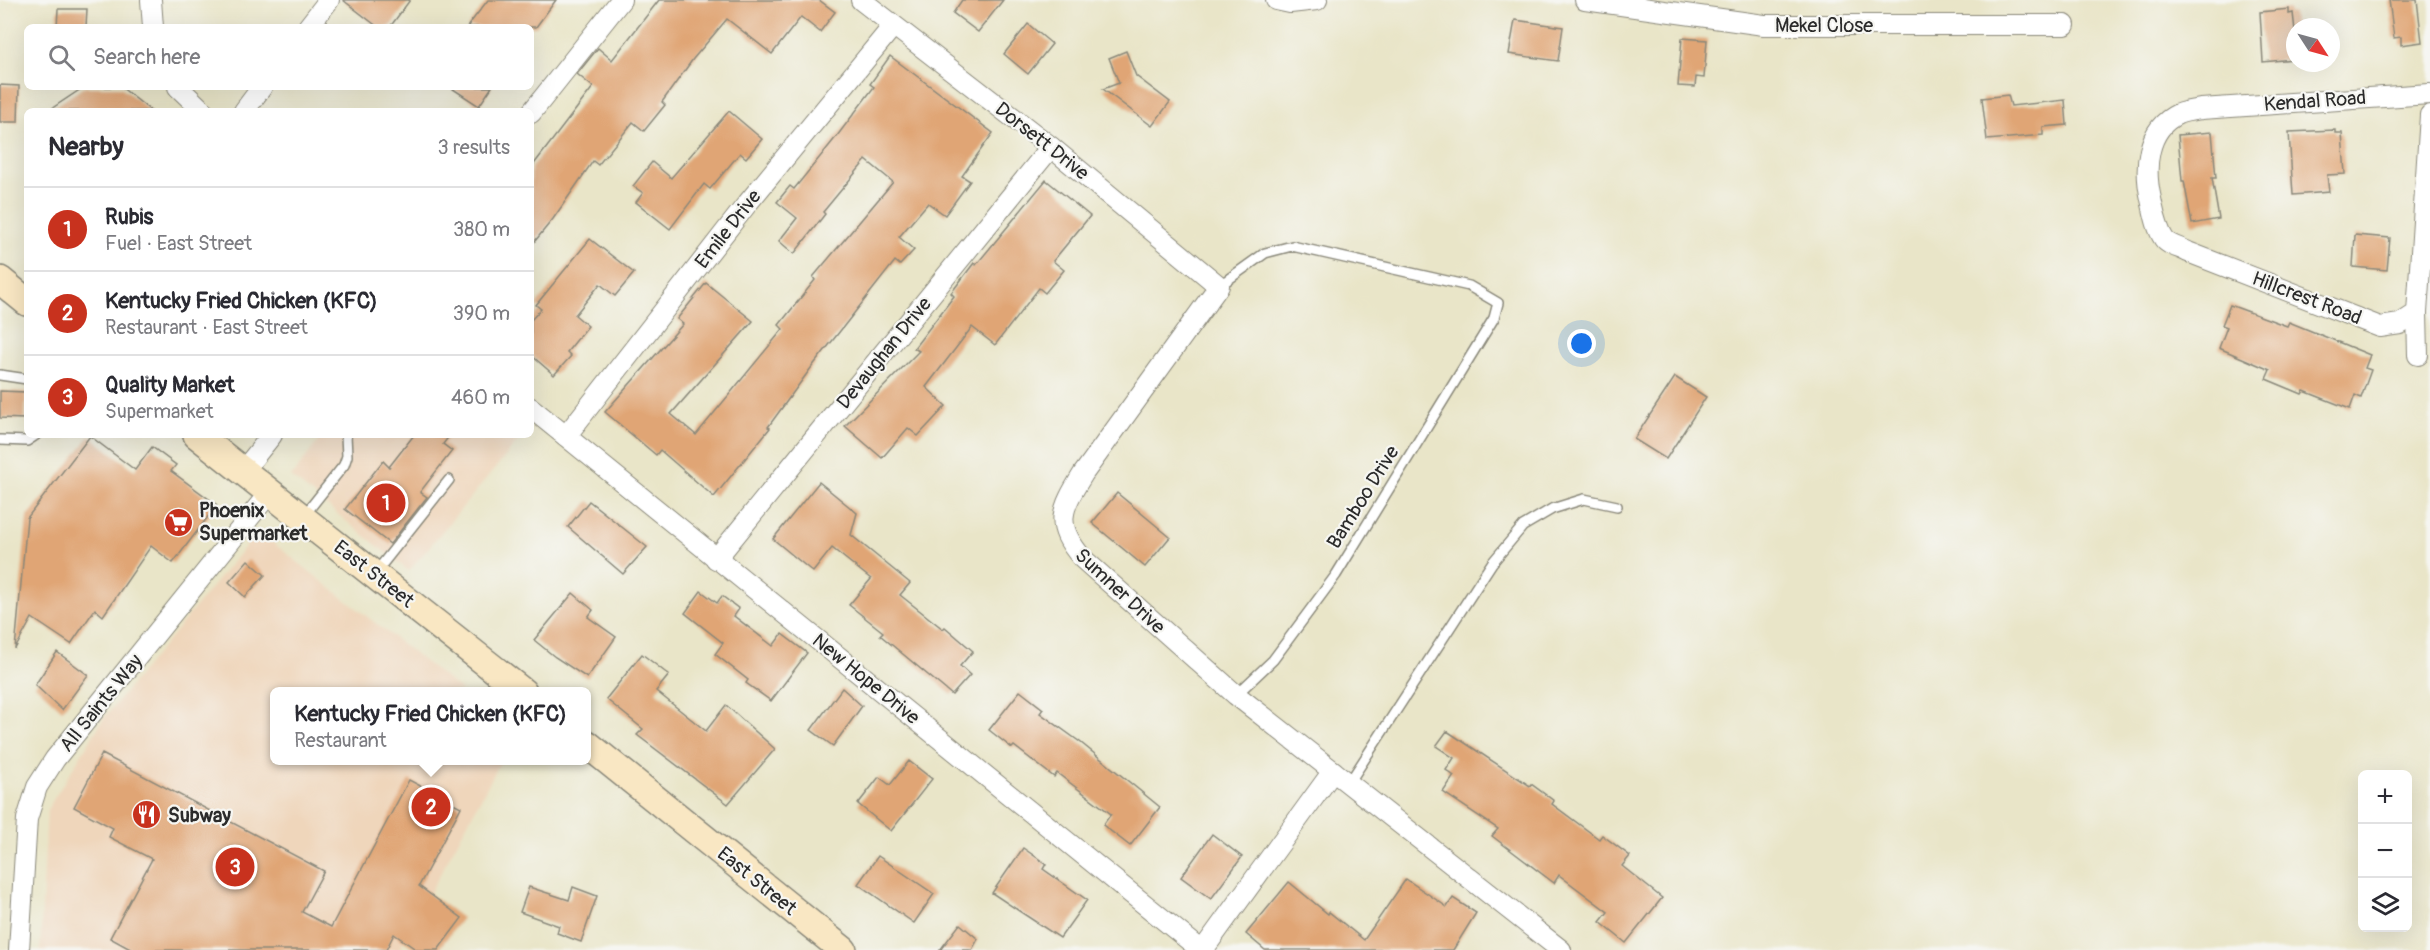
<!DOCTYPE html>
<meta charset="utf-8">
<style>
:root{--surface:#fff;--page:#f2f2f3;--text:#2b2b33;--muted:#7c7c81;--line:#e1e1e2;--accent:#c8321e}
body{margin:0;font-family:Pangolin,sans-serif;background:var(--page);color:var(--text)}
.controls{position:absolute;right:18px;bottom:18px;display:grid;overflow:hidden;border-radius:9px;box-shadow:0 6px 24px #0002}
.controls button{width:54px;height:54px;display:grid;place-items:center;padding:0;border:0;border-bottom:2px solid var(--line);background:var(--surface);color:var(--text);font:30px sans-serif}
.compass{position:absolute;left:2286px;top:18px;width:54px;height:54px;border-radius:50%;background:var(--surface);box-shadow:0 6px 24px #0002;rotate:126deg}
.you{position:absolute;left:1582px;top:344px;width:21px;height:21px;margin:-15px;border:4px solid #fff;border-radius:50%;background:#1a73e8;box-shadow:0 0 0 9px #1a73e833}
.badge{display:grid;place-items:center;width:39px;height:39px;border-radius:50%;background:var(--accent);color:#fff;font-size:20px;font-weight:700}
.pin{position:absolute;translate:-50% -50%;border:3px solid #fff;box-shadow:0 2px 6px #0006}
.popup{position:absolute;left:270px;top:687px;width:321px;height:78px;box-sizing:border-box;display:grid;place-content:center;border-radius:9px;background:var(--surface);filter:drop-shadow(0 2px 4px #0005);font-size:20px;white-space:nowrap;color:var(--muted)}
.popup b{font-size:22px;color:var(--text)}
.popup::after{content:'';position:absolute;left:50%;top:100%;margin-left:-12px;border:12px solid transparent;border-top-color:var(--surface)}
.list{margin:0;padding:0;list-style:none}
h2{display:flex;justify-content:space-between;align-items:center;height:78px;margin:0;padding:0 24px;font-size:26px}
h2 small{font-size:20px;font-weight:400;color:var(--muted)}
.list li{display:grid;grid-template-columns:39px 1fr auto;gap:18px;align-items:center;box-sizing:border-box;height:84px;padding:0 24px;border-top:2px solid var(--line)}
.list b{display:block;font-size:22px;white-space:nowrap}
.list p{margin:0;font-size:20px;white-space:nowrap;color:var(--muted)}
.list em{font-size:20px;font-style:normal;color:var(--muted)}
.icon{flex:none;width:33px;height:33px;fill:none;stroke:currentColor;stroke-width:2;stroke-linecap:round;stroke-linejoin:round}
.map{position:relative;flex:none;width:2430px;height:950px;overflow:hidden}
.search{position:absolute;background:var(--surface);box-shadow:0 6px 24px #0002;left:24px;top:24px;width:510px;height:66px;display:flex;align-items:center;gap:15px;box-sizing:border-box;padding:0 21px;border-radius:9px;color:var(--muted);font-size:22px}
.panel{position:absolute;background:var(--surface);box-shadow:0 6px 24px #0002;left:24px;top:108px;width:510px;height:330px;border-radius:9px}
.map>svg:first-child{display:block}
.built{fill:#efd6bb}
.building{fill:#e0a574}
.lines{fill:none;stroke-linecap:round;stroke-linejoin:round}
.service-casing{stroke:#8a887a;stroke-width:12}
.minor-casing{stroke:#8a887a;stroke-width:22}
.secondary-casing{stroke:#8a887a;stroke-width:30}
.service{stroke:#fff;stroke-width:9}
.minor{stroke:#fff;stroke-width:20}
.secondary{stroke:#f9e7c3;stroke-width:27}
.labels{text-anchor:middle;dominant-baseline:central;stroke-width:4.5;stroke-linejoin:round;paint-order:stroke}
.street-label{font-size:20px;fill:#2b2b2b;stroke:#f6f6f2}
.poi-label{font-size:20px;font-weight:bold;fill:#2b2b2b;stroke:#f6f6f2;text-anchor:start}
</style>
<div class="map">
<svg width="2430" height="950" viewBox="0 0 2430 950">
<rect width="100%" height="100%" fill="#f6f6f2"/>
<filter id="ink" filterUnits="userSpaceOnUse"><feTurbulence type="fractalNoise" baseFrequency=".0167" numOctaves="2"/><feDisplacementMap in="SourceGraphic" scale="12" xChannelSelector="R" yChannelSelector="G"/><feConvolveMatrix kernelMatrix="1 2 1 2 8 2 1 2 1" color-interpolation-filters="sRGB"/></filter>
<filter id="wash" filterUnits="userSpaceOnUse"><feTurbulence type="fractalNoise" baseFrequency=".008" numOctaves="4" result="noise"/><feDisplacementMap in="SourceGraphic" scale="24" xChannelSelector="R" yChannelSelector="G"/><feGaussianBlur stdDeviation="1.35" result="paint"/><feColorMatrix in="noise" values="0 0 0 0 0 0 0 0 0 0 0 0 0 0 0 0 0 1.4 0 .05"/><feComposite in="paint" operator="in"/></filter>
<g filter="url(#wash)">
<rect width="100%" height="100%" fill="#e9e5c8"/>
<!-- built -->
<g class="built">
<path d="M 323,435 L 523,435 L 409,571 L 291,477 Z"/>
<path d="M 258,531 L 462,691 L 275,692 L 275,760 L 501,761 L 399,950 L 40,950 L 47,810 L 104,718 Z"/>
</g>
<g id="blocks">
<!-- building -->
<g class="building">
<path d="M 343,0 L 410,0 L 390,27 L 378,27 Z"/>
<path d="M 488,0 L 556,0 L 536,27 L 467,27 Z"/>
<path d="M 659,0 L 819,0 L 835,12 L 820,32 L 801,17 L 772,54 L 727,19 L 693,59 L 662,102 L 665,105 L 644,131 L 633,122 L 598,165 L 593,161 L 553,219 L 531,246 L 531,168 L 593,87 L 577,74 L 598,48 L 612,60 Z"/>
<path d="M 962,0 L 1003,0 L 978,32 L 953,13 Z"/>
<path d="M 2389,0 L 2417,0 L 2422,42 L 2401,45 L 2401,37 L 2394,38 Z"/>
<path d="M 58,9 L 87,9 L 86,27 L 57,27 Z"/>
<path d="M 2289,9 L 2289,14 L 2293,13 L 2295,31 L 2295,38 L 2291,38 L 2293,59 L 2263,62 L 2260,12 Z"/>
<path d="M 1515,20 L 1563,27 L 1558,61 L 1509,54 Z"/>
<path d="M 1028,24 L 1052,44 L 1028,74 L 1004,54 Z"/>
<path d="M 1682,38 L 1707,40 L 1704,78 L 1696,77 L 1695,87 L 1678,86 Z"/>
<path d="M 1126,51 L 1136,76 L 1170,102 L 1152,126 L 1103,89 L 1119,83 L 1109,58 Z"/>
<path d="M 890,56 L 993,133 L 962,176 L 970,181 L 945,215 L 928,203 L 899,237 L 914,250 L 900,265 L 895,261 L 811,368 L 768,427 L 770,428 L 714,497 L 660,450 L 656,455 L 605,412 L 683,324 L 677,319 L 706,283 L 753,321 L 671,414 L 696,435 L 783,329 L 779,325 L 815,280 L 813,277 L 893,182 L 866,160 L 823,212 L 825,214 L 794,254 L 779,241 L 797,218 L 777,202 L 790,186 L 794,189 L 837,136 L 874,87 L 870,84 Z"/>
<path d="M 0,85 L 19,86 L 18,122 L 0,122 Z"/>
<path d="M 84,87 L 121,87 L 151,111 L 48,111 Z"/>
<path d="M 450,87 L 492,87 L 479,106 Z"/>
<path d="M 2008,95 L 2011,106 L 2065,100 L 2067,125 L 2043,127 L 2043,135 L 1987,140 L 1982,98 Z"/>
<path d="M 729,111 L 762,139 L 746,158 L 740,153 L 710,189 L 704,184 L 670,229 L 636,202 L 643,193 L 633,186 L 652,162 L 671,178 Z"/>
<path d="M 2335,130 L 2335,133 L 2342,133 L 2345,174 L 2327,175 L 2329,192 L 2293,195 L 2289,132 Z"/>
<path d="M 2212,132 L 2216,178 L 2212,178 L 2219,219 L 2192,224 L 2184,181 L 2182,181 L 2178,135 Z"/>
<path d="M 1046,180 L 1090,216 L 1053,261 L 1064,270 L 1045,293 L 1039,288 L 995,345 L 972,327 L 926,387 L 946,406 L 918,436 L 908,428 L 882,458 L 845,426 L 919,351 L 914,348 L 954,296 L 951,293 L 974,263 L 976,265 Z"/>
<path d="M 2355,235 L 2390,238 L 2387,270 L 2353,267 Z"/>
<path d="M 590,239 L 634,273 L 615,296 L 600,284 L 575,315 L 588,326 L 567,352 L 571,356 L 554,375 L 531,355 L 531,320 L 541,309 L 536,305 Z"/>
<path d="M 2230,305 L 2287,326 L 2289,322 L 2370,355 L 2365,368 L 2371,370 L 2361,398 L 2355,395 L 2350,409 L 2304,391 L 2302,394 L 2266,379 L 2270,370 L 2219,348 L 2227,327 L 2222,325 Z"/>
<path d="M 1675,377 L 1706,397 L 1666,459 L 1634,439 Z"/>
<path d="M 0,391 L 26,392 L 25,419 L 0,418 Z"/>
<path d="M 414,435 L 450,435 L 443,444 L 452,451 L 420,492 L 427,497 L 390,544 L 345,509 L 383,461 L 389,467 Z"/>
<path d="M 90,436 L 135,470 L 152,447 L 176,465 L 171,471 L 217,505 L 173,563 L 151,546 L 103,616 L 95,609 L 71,644 L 32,618 L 15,649 L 27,518 Z"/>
<path d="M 819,482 L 857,513 L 851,535 L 910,583 L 900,595 L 943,629 L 945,627 L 973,651 L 960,666 L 970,675 L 952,695 L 880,635 L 883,632 L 849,605 L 871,579 L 832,548 L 813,572 L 773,539 Z"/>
<path d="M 1117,493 L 1170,537 L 1145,567 L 1092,523 Z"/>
<path d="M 589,501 L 647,547 L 623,574 L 568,527 Z"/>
<path d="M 248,560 L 265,575 L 245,597 L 229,582 Z"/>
<path d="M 701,591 L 717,603 L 722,596 L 739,609 L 734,616 L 773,646 L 782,634 L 807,653 L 771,701 L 746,683 L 748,680 L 715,654 L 723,643 L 685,613 Z"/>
<path d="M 573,593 L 593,610 L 588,617 L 616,637 L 587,678 L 555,657 L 534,640 Z"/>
<path d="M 57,652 L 88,675 L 62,710 L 35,685 Z"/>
<path d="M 642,654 L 669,675 L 656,691 L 706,731 L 726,705 L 775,749 L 728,804 L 637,735 L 643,729 L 606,699 Z"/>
<path d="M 842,688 L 862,706 L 833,746 L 811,730 Z"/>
<path d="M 1020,691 L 1043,709 L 1040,713 L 1080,742 L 1160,807 L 1130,846 L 1103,825 L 1111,814 L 1057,773 L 1054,777 L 1014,746 L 1012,748 L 989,730 Z"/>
<path d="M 1447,731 L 1530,786 L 1531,784 L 1554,801 L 1552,804 L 1599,839 L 1602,835 L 1630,856 L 1622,866 L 1662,898 L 1626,943 L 1600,922 L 1608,912 L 1559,875 L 1554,883 L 1492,836 L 1498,829 L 1443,792 L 1454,776 L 1446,770 L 1454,758 L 1436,746 Z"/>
<path d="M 102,754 L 324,871 L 302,912 L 331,927 L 409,780 L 461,807 L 419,886 L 462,918 L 438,950 L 417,950 L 394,934 L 386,950 L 132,950 L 110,938 L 152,859 L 109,837 L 113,828 L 74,807 Z"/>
<path d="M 909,761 L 932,779 L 891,831 L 858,804 L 879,777 L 890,785 Z"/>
<path d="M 1212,834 L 1242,857 L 1211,899 L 1181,877 Z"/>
<path d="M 1023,848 L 1046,864 L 1043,869 L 1087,900 L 1060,938 L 992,893 Z"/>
<path d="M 878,856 L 934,894 L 914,923 L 858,884 Z"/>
<path d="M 1406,879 L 1447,907 L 1453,898 L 1476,913 L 1453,950 L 1265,950 L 1246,934 L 1289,882 L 1328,914 L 1329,912 L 1364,940 Z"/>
<path d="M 529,887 L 569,900 L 573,887 L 597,896 L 581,942 L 557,933 L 559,926 L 520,912 Z"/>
<path d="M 960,924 L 978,939 L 972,950 L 940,950 Z"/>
</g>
</g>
</g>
<g filter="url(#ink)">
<use href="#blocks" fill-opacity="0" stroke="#8a887a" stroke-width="1.5"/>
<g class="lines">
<defs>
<g id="service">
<path d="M 1219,286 L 1265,253 L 1292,246 L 1469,286 L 1498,303 L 1494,318 L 1336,575 L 1273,660 L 1236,695"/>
<path d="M 0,375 L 27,379"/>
<path d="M 0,440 L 27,441 L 36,435"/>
<path d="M 303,517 L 344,465 L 347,456 L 346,435"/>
<path d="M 376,572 L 449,480"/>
<path d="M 1349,783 L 1492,563 L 1523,526 L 1552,509 L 1584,499 L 1617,506"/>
</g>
<g id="minor">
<path d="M 151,0 L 153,27"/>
<path d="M 861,0 L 1051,147 L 1219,286 L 1083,474 C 1061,510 1053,524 1083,559 L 1236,695 L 1561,950"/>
<path d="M 1276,0 L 1290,3 L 1317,0"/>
<path d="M 1585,0 L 1764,25 L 2065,25"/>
<path d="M 308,27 L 329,0"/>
<path d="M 178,87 L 203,111"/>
<path d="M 2430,94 L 2201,109 C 2194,110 2185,111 2178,114 C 2146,129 2144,169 2151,199 C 2154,212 2156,227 2164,239 C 2168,245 2181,248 2188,252 L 2380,327 L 2400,324 L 2417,313 L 2430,115"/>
<path d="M 244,111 L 262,87"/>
<path d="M 531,113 L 621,0"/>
<path d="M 2417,313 L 2418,355"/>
<path d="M 531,408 L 1201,950"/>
<path d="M 566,436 L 747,204 L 893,26"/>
<path d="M 243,471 L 272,435"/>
<path d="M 716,559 L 1051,147"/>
<path d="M 19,950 L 27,819 L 37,787 L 55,759 L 270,492"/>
<path d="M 1203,950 L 1333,771"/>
</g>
<g id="secondary">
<path d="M 0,280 L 27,302"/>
<path d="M 197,435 L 523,692"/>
<path d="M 587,744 L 843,950"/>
</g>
</defs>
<!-- service casing -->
<use href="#service" class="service-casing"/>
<!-- minor casing -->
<use href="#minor" class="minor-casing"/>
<!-- secondary casing -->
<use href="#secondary" class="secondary-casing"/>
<!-- service -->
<use href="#service" class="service"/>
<!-- minor -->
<use href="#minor" class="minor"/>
<!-- secondary -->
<use href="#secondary" class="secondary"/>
</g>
</g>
<!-- icons -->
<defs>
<symbol id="supermarket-disc" viewBox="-11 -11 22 22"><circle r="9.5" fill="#c8321e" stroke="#f6f6f2"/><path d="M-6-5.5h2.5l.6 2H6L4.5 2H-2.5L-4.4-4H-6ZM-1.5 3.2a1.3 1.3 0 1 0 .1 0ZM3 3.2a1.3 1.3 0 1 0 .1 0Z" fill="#fff"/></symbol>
<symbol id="restaurant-disc" viewBox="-11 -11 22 22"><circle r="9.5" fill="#c8321e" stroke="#f6f6f2"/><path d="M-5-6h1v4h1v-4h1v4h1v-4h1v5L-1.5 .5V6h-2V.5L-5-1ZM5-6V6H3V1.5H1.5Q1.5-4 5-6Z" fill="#fff"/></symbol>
</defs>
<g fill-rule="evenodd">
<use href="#supermarket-disc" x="162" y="506" width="33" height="33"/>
<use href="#restaurant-disc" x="130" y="798" width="33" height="33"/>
</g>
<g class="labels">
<!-- street labels -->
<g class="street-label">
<text x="1824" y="25">Mekel Close</text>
<text transform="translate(2315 101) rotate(-4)">Kendal Road</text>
<text transform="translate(1042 141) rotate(38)">Dorsett Drive</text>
<text transform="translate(728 229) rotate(-52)">Emile Drive</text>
<text transform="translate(2307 298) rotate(21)">Hillcrest Road</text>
<text transform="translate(884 353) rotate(-51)">Devaughan Drive</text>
<text transform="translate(1363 497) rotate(-58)">Bamboo Drive</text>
<text transform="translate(374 574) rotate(38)">East Street</text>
<text transform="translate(1120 591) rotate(43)">Sumner Drive</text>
<text transform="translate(866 679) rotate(39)">New Hope Drive</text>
<text transform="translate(101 703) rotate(-51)">All Saints Way</text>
<text transform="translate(757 881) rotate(39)">East Street</text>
</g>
<!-- poi labels -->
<g class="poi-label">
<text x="199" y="510">Phoenix<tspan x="199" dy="23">Supermarket</tspan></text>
<text x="168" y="815">Subway</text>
</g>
</g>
</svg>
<div class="controls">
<button>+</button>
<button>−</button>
<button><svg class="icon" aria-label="layers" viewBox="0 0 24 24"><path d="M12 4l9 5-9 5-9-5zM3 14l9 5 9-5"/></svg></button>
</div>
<svg class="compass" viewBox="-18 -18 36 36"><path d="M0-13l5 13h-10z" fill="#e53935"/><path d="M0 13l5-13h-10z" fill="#7c7c81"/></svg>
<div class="you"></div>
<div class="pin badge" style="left:386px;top:503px">1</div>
<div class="pin badge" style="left:431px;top:807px">2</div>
<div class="popup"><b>Kentucky Fried Chicken (KFC)</b>Restaurant</div>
<div class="pin badge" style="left:235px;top:867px">3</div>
<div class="search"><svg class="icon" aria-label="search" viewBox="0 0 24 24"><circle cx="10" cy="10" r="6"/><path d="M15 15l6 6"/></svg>Search here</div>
<section class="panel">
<h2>Nearby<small>3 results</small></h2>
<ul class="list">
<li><span class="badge">1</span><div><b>Rubis</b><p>Fuel · East Street</p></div><em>380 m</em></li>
<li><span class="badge">2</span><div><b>Kentucky Fried Chicken (KFC)</b><p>Restaurant · East Street</p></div><em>390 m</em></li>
<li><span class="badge">3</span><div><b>Quality Market</b><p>Supermarket</p></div><em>460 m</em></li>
</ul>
</section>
</div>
